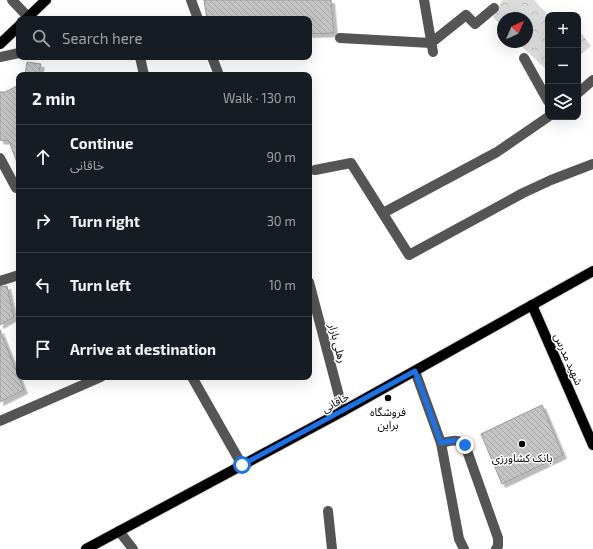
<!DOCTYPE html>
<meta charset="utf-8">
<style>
:root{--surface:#171b24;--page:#20242c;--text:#f1f3f6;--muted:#9ea1a6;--line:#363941}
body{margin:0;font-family:"Exo 2","Noto Sans Arabic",sans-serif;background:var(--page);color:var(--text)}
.controls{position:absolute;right:12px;top:12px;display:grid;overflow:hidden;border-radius:8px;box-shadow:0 4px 16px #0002}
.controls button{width:36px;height:36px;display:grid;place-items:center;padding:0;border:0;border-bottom:1px solid var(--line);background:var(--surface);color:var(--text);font:20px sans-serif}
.compass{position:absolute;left:497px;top:12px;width:36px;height:36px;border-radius:50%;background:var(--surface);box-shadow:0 4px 16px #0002;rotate:44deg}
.stop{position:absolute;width:12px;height:12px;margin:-9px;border:3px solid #1a73e8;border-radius:50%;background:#fff}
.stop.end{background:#1a73e8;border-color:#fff;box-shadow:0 1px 4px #0008}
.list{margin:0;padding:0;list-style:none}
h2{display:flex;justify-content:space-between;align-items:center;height:52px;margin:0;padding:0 16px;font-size:17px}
h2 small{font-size:13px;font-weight:400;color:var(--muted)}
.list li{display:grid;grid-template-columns:26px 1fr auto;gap:12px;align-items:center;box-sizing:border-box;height:64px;padding:0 16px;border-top:1px solid var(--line)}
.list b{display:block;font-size:15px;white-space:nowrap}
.list p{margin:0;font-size:13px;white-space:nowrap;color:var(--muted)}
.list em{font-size:13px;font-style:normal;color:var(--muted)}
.icon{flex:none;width:22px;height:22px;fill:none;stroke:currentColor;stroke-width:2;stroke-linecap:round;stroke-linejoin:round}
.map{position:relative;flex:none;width:593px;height:549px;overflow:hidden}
.search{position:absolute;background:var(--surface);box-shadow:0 4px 16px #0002;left:16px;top:16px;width:296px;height:44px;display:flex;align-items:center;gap:10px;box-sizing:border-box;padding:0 14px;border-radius:8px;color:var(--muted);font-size:15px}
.panel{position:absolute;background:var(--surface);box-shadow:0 4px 16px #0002;left:16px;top:72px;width:296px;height:308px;border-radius:8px}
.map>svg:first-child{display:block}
.forest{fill:url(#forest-crowns)}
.building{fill:url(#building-back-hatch);stroke:#999;filter:url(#shadow)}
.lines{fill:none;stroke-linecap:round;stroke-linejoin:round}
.major-casing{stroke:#dbdbdb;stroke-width:12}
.minor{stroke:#555;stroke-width:10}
.major{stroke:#000;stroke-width:10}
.route{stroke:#1a73e8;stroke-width:5}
.poi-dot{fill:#000;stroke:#fff;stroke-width:1.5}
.labels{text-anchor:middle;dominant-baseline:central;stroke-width:3;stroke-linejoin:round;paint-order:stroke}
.street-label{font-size:11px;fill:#000;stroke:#fff}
.poi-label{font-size:11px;fill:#000;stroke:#fff}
</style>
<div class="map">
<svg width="593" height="549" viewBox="0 0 593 549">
<defs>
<pattern id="forest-crowns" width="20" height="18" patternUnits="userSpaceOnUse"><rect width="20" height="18" fill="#dcdcdc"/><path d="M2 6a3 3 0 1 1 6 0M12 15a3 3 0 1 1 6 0" fill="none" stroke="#bbb"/></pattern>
<pattern id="building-back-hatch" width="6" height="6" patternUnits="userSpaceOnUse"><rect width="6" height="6" fill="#c4c4c4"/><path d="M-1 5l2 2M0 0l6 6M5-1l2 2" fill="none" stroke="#a7a7a7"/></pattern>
<filter id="shadow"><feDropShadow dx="3.5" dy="3.5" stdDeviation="0" flood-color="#0004"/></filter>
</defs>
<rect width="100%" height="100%" fill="#fff"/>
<!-- forest -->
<g class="forest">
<path d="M 502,0 L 534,0 L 548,15 L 548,71 L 517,42 L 527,42 L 527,18 L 503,18 L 503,28 L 493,17 Z"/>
<path d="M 578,29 L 591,46 L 578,57 Z"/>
</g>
<!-- building -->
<g class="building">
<path d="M 204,0 L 331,0 L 334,33 L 309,34 L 309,19 L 207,19 Z"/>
<path d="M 27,62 L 41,64 L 38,75 L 25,75 Z"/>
<path d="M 19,85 L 19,165 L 18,165 L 9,141 L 0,140 L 0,92 L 5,92 Z"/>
<path d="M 7,286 L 14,317 L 0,325 L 0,287 Z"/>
<path d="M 0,330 L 24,390 L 0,402 Z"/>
<path d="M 542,405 L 563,455 L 502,484 L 481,434 Z"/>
</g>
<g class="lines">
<defs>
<g id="major">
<path d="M 26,19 L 46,0"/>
<path d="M 0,44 L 19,26"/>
<path d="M 532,305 L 593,445"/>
<path d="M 86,549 L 343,411 L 593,271"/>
</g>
</defs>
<!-- major casing -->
<use href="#major" class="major-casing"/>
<!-- minor -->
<g class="minor">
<path d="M 12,0 L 28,17"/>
<path d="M 191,0 L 198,19"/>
<path d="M 424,0 L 433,52"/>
<path d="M 340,38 L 431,43 L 466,15 L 475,24 L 494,8"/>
<path d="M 0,57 L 19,53"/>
<path d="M 140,57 L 144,75"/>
<path d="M 212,57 L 219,75"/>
<path d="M 524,58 L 548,101"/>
<path d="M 578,93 L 593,80"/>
<path d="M 0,158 L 16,188"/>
<path d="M 315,170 L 351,163 L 409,255 L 523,193 L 551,180 L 593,164"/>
<path d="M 383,213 L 497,152 L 548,117"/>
<path d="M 0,281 L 19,275"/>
<path d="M 309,282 L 343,411"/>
<path d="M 415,371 L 441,443 L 459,539 L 464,549"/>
<path d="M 192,377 L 242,465"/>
<path d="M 0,421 L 101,377"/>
<path d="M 441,443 C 451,441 458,438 465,445 L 498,538 L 498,546 L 496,549"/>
<path d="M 328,511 L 332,549"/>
<path d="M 119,531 L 133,549"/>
</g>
<!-- major -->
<use href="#major" class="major"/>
</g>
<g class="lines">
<!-- route -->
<path class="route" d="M 242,465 L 415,371 L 441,443 C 451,441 458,438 465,445"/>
</g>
<!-- markers -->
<g class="poi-dot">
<circle cx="388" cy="398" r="4"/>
<circle cx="522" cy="444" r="4"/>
</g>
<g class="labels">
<!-- street labels -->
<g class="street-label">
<text transform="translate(338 343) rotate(75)">رهلی بازار</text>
<text transform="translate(569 359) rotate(66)">شهید مدرس</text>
<text transform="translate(335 402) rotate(-29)">خاقانی</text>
</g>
<!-- poi labels -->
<g class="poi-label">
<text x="388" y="411">فروشگاه<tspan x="388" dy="13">براین</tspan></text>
<text x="522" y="457">بانک کشاورزی</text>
</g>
</g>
</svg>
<div class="controls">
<button>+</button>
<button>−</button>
<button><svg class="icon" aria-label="layers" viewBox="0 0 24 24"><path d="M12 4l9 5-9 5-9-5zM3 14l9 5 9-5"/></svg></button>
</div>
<svg class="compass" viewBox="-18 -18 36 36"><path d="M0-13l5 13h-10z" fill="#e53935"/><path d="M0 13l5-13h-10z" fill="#9ea1a6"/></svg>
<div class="stop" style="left:242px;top:465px"></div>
<div class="stop end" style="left:465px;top:445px"></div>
<div class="search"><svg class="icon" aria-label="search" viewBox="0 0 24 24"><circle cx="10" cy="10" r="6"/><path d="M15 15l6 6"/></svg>Search here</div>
<section class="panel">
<h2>2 min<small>Walk · 130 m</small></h2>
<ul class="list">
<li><svg class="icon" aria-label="ahead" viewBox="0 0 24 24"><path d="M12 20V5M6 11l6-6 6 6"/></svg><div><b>Continue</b><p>خاقانی</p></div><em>90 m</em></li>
<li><svg class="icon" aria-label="right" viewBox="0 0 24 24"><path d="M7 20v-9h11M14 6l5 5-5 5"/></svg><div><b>Turn right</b></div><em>30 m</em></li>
<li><svg class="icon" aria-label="left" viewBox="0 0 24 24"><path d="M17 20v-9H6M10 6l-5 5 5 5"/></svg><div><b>Turn left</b></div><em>10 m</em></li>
<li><svg class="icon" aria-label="arrive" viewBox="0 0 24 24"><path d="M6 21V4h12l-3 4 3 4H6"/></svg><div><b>Arrive at destination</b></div></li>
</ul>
</section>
</div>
